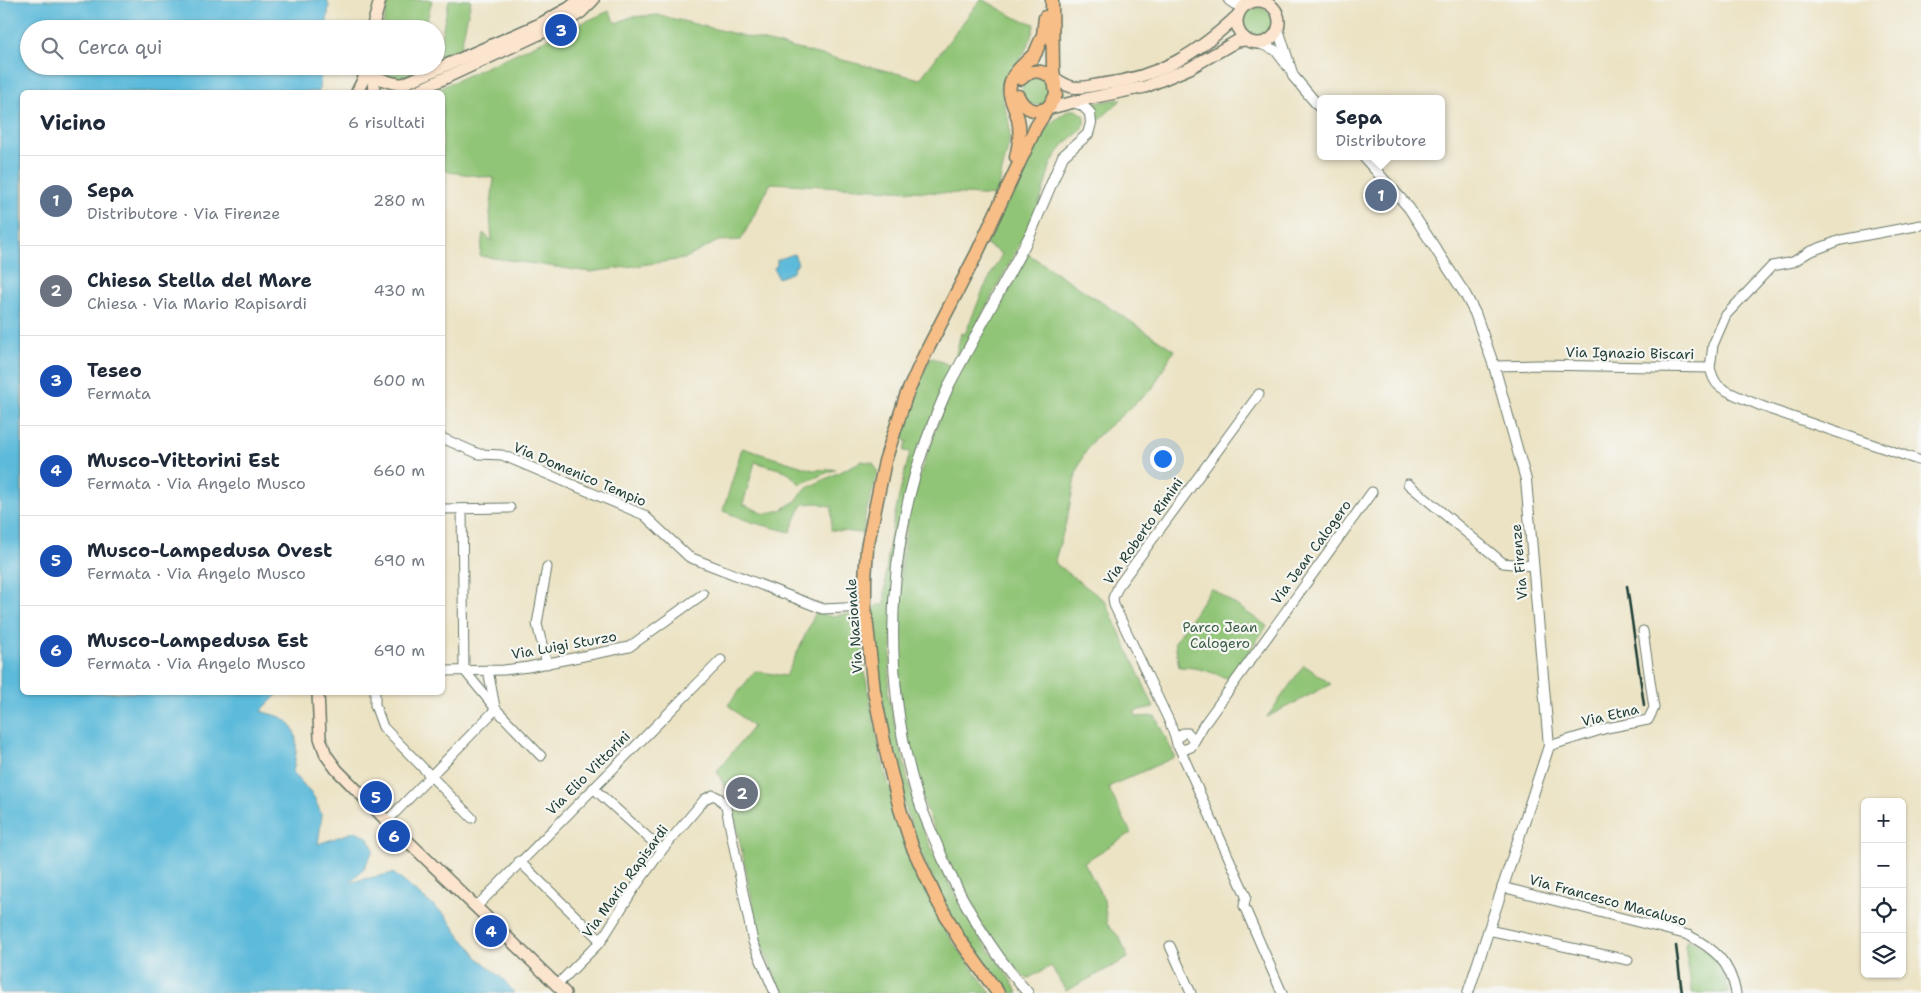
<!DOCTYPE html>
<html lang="it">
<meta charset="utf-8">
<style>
:root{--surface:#fff;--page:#f2f2f3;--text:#1f2937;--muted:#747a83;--line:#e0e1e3;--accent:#0f766e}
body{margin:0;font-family:"Shantell Sans",sans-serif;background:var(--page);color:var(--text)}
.controls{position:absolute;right:15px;bottom:15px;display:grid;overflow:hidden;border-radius:8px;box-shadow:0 1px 4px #0004}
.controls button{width:45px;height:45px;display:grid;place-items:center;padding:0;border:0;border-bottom:1px solid var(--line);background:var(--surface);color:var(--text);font:25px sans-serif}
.you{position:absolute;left:1162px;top:458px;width:18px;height:18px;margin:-12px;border:4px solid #fff;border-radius:50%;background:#1a73e8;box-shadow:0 0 0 8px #1a73e833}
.badge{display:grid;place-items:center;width:32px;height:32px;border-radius:50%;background:var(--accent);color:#fff;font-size:16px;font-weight:700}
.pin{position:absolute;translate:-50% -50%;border:2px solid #fff;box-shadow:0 1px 5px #0006}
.popup{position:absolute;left:1317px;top:95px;width:128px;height:65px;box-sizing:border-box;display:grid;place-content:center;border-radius:8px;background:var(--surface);filter:drop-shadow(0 1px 4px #0005);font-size:16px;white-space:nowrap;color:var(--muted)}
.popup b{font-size:19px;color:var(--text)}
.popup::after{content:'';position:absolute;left:50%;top:100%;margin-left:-10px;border:10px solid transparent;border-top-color:var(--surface)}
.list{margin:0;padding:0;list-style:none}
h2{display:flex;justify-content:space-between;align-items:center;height:65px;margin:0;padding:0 20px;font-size:21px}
h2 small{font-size:16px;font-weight:400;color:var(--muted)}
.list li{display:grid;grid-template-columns:32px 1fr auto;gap:15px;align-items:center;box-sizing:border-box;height:90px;padding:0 20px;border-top:1px solid var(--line)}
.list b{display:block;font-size:19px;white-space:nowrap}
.list p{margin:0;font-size:16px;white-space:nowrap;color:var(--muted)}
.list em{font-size:16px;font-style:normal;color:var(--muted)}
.icon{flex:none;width:28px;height:28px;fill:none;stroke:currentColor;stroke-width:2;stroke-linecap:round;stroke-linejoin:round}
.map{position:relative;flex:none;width:1921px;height:993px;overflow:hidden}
.search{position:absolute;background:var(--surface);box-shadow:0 1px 4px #0004;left:20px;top:20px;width:425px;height:55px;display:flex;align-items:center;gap:12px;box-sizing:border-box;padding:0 18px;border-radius:28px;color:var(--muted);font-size:19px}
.panel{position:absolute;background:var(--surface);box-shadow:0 1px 4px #0004;left:20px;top:90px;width:425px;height:605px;border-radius:8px}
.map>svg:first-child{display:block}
.green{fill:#90c476;stroke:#588055}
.water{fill:#5cbada;stroke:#3e7c87}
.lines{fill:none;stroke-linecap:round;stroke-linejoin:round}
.minor-casing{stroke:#677766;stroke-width:11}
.tertiary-casing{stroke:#677766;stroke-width:12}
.secondary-casing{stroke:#677766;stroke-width:14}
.primary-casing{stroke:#677766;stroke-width:15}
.minor{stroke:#fff;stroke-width:9}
.tertiary{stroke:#fff;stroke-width:10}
.secondary{stroke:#fce5cf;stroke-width:11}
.primary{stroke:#f7be87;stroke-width:12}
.rail{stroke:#1f3d34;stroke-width:2.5}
.labels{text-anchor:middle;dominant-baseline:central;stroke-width:4.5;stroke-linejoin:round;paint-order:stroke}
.street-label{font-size:14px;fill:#1f3d34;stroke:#f6f6f2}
.park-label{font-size:14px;fill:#3b5f44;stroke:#f6f6f2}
</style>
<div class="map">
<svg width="1921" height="993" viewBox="0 0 1921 993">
<rect width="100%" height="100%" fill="#f6f6f2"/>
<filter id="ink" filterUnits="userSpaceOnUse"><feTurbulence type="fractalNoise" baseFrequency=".02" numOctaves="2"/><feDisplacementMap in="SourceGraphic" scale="10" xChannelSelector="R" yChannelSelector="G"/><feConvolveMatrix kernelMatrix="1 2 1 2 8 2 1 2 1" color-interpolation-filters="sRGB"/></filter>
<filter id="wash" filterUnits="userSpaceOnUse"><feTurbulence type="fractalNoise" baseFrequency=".0096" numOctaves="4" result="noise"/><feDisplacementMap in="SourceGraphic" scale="20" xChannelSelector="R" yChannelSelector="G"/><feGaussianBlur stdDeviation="1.12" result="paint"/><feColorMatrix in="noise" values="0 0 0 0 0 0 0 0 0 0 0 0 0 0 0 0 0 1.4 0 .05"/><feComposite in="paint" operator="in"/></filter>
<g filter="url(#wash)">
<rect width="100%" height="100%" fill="#ece3c4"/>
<!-- green -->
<g class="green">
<path d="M 389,0 L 432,0 L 425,29 L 382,29 Z"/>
<path d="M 449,0 L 471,0 L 459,55 L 428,71 L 424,69 L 424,66 L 436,66 L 436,49 L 439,46 Z"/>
<path d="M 980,0 L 984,0 L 1016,18 L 1035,24 C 1031,35 1029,46 1022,56 C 1016,67 1006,71 1002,83 C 998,99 1010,114 1010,132 C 1009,153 999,174 998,196 L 771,183 L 741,240 L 718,241 L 684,259 L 590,272 L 480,256 L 483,233 L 492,241 L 490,214 L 494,178 L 449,172 L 443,169 L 442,92 L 431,92 L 609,11 L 616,23 L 631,17 L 658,15 L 920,79 Z"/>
<circle cx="1258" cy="23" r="15"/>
<path d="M 378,66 L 417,66 L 414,74 C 399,81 390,80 378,66 Z"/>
<circle cx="1036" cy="91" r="14"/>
<path d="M 1121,99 L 1122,99 L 1097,122 L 1094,111 L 1088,104 Z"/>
<path d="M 1069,110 L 1076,110 L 1085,116 L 1083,129 L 1064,144 L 1051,163 L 1041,198 L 1026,233 L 959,357 L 908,488 L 889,675 L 888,694 L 912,797 L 926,837 L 948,882 L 975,931 L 1007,974 L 1018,993 L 1004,993 C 981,960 956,928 938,891 C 912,836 894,777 884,717 C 878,684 875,649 871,615 L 872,610 L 877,605 L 885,605 C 884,553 897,503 910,452 L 904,451 L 907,441 L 898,438 L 912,397 L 931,357 L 953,367 L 961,333 L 965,334 L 984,288 L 1002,254 L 986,244 L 1038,139 L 1048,125 Z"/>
<path d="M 1025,252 L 1174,350 L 1152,389 L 1094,439 L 1083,456 L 1076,474 L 1067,519 L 1055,560 L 1056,564 L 1105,601 L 1154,707 L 1134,711 L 1137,717 L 1155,716 L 1175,757 L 1108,787 L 1131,833 L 1084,862 L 1104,900 L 1107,924 L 1120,938 L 1128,958 L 1066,991 L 1051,966 L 1027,979 L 1006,959 L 982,926 L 941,847 L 916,781 L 902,712 L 895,625 L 910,502 L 950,389 Z"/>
<path d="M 742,448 L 813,470 L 836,469 L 800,484 L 786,471 L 755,462 L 743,504 L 765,514 L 781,510 L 797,500 L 805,489 L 862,461 L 873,463 L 878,472 L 865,516 L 863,533 L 831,530 L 832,507 L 818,503 L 804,504 L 799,511 L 790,532 L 751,522 L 723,511 Z"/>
<path d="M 1211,588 L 1267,626 L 1229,679 C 1212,672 1198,667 1179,667 L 1175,642 Z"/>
<path d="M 816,612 L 829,616 L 861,613 L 865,674 L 881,758 L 909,852 L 932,905 L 952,941 L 991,993 L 782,993 L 761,943 L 732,804 L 717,771 L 753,727 L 728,705 L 755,671 L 786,676 Z"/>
<path d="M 1304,665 L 1331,684 L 1267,717 Z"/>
<path d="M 1687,940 C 1712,949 1724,968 1729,993 L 1692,993 L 1685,945 Z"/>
</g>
<!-- water -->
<g class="water">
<path d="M 0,0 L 327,0 L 329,6 L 326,29 L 29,29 L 29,66 L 322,66 L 319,92 L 22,92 L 22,692 L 279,693 L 261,711 C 267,714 277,715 283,718 C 302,729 296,755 293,772 L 314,797 L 322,816 L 318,844 L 356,831 L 367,837 L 374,849 L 363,870 L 350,882 L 393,873 L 447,917 L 461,938 L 470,946 L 477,957 L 504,980 L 514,993 L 0,993 Z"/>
<path d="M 794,254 L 798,264 L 794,267 L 793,272 L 778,278 L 774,268 L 777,265 L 777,260 Z"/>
</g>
</g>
<g filter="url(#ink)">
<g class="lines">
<defs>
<g id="minor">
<path d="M 1260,44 L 1275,50 L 1288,67"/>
<path d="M 1494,366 L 1538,365 L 1710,368 C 1712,375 1714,382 1719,386 C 1729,394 1759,405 1772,410 L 1921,461"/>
<path d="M 1710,368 L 1713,345 L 1726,315 L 1772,266 L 1793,262 L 1809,252 L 1841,240 L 1921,225"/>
<path d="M 442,438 L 479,454 L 502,455 L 644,515 L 689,557 L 823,609 L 865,607"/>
<path d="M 1408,484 L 1503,563 L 1533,566"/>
<path d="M 442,509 L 510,508"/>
<path d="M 462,509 L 464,670 L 496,709"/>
<path d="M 547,567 L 537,624 L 547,664"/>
<path d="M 488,670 L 495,707"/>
<path d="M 442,671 L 504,670 L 528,667 L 629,647 L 703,594"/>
<path d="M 375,692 L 375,705 L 383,727 L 472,818"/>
<path d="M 1177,743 L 1170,723 L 1114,605 L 1113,598 L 1119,585 L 1259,394"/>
<path d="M 1193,744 L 1193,739 L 1188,733 L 1183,733 L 1177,739 L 1177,745 L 1183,750 L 1191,747 L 1203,726 L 1372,492"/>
<path d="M 1549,746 L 1607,728 L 1648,720 L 1654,708 L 1643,631"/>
<path d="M 1179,747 L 1246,896 L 1244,906 L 1282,993"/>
<path d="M 593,788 L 662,850"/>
<path d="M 387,821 L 496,709 L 541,756"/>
<path d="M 519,861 L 601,941"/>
<path d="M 1502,887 L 1688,935 C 1715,949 1730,962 1736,993"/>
<path d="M 477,906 L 721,660"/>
<path d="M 1488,930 L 1628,960"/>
<path d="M 1170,946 L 1191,993"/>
<path d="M 557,985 L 601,941 L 633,890 L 662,850 L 705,799 L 713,795 L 719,798 L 726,807 L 753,942 L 775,993"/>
</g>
<g id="tertiary">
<path d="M 1229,0 L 1235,4 L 1246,5"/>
<path d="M 1278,29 L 1293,76 L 1321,109"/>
<path d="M 1363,156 L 1409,208 L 1465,294 L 1475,313 L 1494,366 L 1526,480 L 1549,746 L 1468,993"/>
<path d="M 1028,993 C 993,954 965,907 943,859 C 934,837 923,815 916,792 C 885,689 886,575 916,471 C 925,441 937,412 950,383 L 1029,237 L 1063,156 L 1088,134 L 1091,123 L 1090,113 L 1082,105 L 1073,102"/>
</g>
<g id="secondary">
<circle cx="1258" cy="22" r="21"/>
<path d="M 372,29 L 380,0"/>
<path d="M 372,66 L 374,92"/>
<path d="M 1048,74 C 1056,79 1064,85 1072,87 C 1083,89 1092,85 1103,84 C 1159,77 1197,54 1238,15"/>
<path d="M 357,92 L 365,76 C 377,74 388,85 403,84 L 540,24 L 569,8 L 579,0"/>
<path d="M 415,92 L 567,21 L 581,12 L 593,0"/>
<path d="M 1043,110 L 1086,99 L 1145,87 L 1190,68 L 1237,41 L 1245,40"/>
<path d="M 318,692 L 320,738 L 326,755 L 337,770 L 387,821 L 565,993"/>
</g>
<g id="primary">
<path d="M 1033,58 L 1043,35 L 1045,17"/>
<path d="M 1021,79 C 1032,68 1048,69 1055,84"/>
<path d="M 1018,96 C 1024,110 1038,115 1050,106"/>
<path d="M 1016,157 C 1019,145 1021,131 1018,119 C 1015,106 1006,95 1011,81 C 1015,70 1028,61 1036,52"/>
<path d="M 998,993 L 959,939 L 937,900 L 912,846 L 900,809 L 887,756 L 874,691 L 865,607 L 865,580 L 867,548 L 885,461 L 906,396 L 924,356 L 977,253 L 1036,127 L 1056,95 L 1053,68 L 1052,0"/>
</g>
</defs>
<!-- minor casing -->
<use href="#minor" class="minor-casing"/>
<!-- tertiary casing -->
<use href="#tertiary" class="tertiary-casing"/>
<!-- secondary casing -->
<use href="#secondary" class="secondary-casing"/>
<!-- primary casing -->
<use href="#primary" class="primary-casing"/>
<!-- minor -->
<use href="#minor" class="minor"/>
<!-- tertiary -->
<use href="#tertiary" class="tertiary"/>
<!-- secondary -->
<use href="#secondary" class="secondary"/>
<!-- primary -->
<use href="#primary" class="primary"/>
<!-- rail -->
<g class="rail">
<path d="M 1627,586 L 1644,705"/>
<path d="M 1676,946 L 1682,993"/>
</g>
</g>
</g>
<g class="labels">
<!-- street labels -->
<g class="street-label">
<text transform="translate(1630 353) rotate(1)">Via Ignazio Biscari</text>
<text transform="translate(580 474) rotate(23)">Via Domenico Tempio</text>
<text transform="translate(1143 531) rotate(-55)">Via Roberto Rimini</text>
<text transform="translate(1311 552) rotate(-54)">Via Jean Calogero</text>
<text transform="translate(1519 562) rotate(-95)">Via Firenze</text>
<text transform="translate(854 626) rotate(-94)">Via Nazionale</text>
<text transform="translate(564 645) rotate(-10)">Via Luigi Sturzo</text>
<text transform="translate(1610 715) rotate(-13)">Via Etna</text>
<text transform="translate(588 773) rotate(-45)">Via Elio Vittorini</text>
<text transform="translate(625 881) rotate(-54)">Via Mario Rapisardi</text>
<text transform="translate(1608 900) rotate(15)">Via Francesco Macaluso</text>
</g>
<!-- park labels -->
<g class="park-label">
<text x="1220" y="627">Parco Jean<tspan x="1220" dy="16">Calogero</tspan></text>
</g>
</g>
</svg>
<div class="controls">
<button>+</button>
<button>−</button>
<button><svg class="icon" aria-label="locate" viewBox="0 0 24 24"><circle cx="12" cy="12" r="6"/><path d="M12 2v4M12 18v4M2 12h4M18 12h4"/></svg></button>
<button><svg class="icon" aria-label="layers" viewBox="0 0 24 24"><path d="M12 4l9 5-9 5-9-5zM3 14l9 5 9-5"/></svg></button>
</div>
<div class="you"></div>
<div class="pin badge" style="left:1381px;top:195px;background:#5c6f8a">1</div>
<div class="popup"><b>Sepa</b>Distributore</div>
<div class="pin badge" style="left:742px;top:793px;background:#6b7280">2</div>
<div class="pin badge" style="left:561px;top:30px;background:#1a4fb4">3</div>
<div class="pin badge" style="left:491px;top:931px;background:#1a4fb4">4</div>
<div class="pin badge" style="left:376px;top:797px;background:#1a4fb4">5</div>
<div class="pin badge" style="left:394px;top:836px;background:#1a4fb4">6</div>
<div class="search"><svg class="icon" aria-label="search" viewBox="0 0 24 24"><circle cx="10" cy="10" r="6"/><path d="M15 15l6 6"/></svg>Cerca qui</div>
<section class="panel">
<h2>Vicino<small>6 risultati</small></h2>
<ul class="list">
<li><span class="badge" style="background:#5c6f8a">1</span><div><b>Sepa</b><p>Distributore · Via Firenze</p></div><em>280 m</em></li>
<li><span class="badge" style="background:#6b7280">2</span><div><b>Chiesa Stella del Mare</b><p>Chiesa · Via Mario Rapisardi</p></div><em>430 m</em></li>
<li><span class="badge" style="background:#1a4fb4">3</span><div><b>Teseo</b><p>Fermata</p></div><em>600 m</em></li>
<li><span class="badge" style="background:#1a4fb4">4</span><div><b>Musco-Vittorini Est</b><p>Fermata · Via Angelo Musco</p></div><em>660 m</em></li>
<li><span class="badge" style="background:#1a4fb4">5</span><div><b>Musco-Lampedusa Ovest</b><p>Fermata · Via Angelo Musco</p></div><em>690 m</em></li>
<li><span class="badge" style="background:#1a4fb4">6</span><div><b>Musco-Lampedusa Est</b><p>Fermata · Via Angelo Musco</p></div><em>690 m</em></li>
</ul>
</section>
</div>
